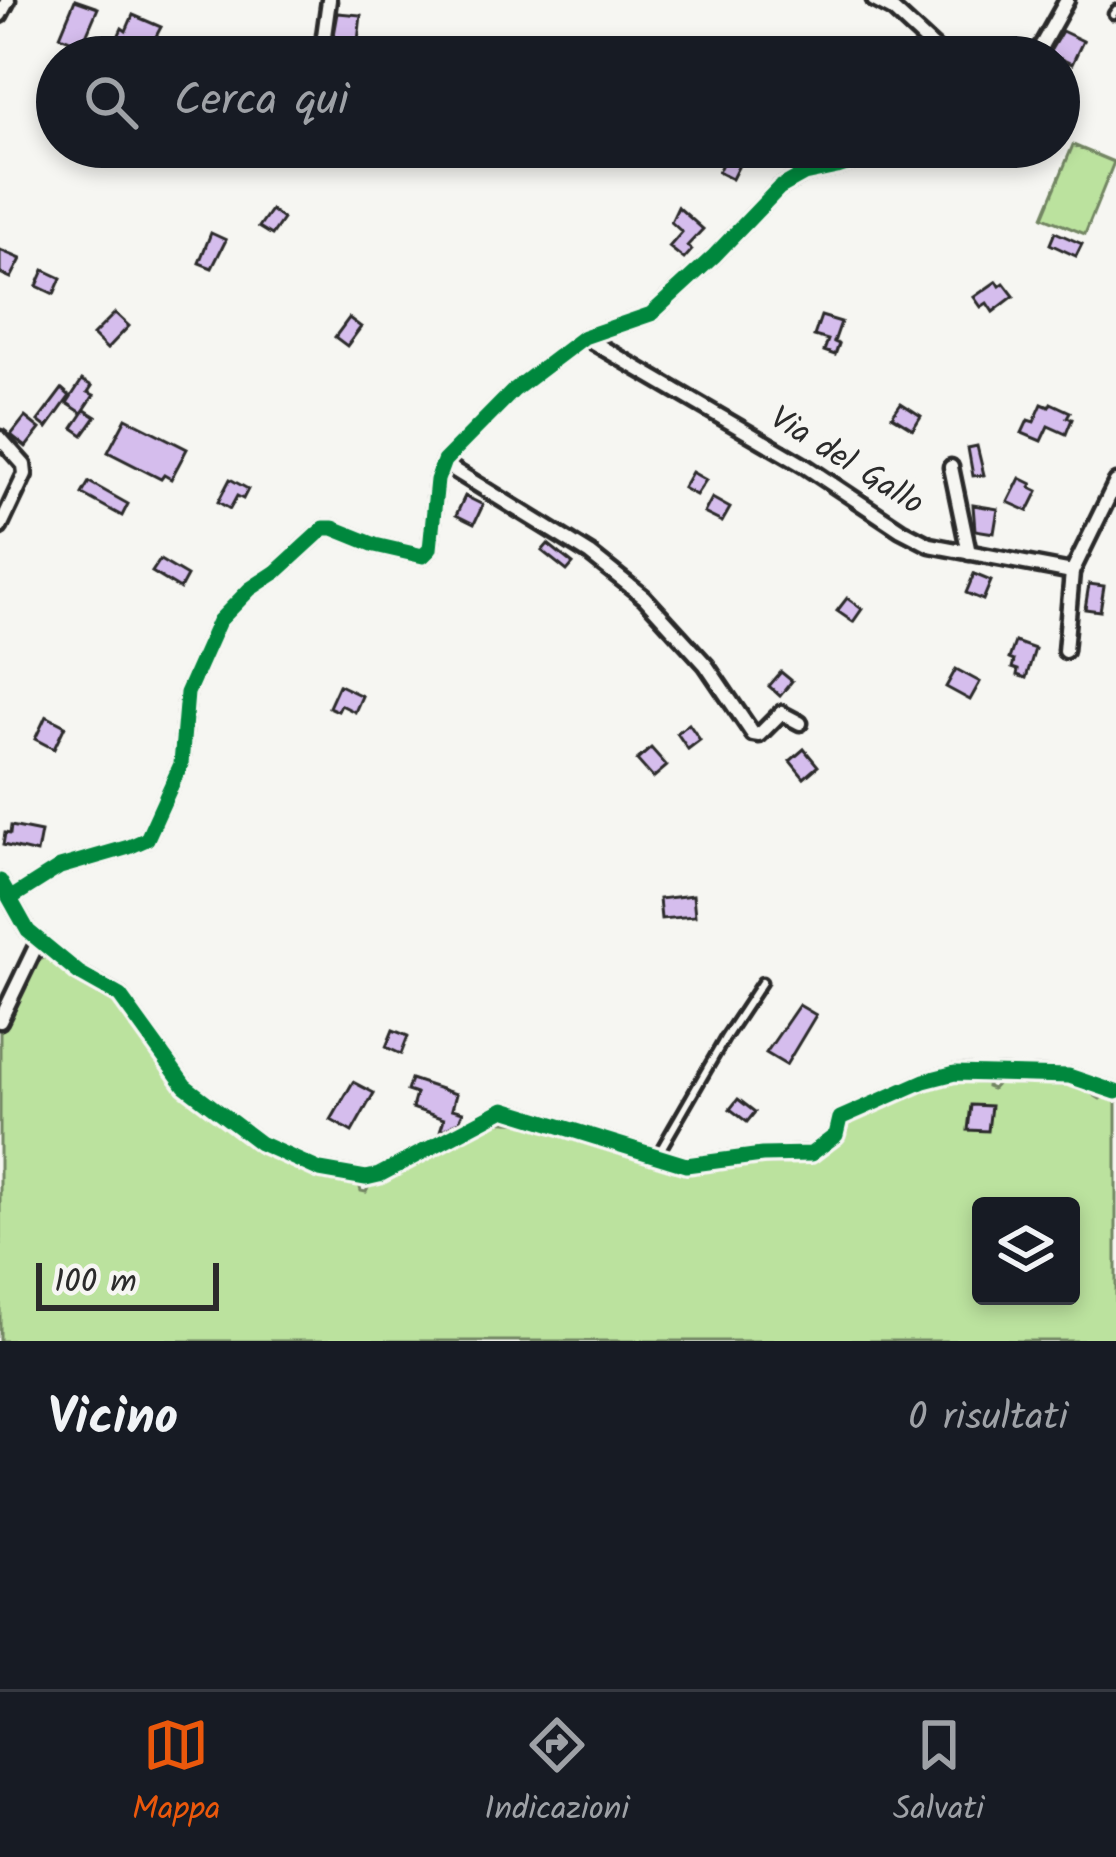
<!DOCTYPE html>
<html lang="it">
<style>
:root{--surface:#171b24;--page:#20242c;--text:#f1f3f6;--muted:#9ea1a6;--line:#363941;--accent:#ea580c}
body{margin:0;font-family:Kalam,sans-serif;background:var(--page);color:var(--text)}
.controls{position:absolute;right:36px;bottom:36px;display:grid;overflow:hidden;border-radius:12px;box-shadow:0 6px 18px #0003}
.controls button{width:108px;height:108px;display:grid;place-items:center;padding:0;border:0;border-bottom:3px solid var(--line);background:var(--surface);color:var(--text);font:60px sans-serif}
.scale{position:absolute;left:36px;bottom:30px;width:183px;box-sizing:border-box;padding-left:12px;border:6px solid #2b2b2b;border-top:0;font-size:33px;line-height:42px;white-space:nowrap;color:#2b2b2b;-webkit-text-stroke:9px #f6f6f2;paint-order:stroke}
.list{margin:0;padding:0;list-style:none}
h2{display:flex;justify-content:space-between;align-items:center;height:156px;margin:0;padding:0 48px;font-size:51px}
h2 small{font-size:39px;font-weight:400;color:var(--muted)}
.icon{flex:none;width:66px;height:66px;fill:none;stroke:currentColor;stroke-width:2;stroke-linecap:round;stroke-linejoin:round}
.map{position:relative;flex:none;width:1116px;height:1341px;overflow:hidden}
.search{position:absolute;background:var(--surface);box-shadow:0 6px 18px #0003;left:36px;right:36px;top:36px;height:132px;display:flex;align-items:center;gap:30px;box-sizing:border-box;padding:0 42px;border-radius:66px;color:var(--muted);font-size:45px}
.sheet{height:348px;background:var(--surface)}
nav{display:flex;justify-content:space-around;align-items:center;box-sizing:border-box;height:168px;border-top:3px solid var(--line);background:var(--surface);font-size:33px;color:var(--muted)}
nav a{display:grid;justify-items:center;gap:6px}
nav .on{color:var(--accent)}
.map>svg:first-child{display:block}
.green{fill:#bbe29e;stroke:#738664;stroke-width:3;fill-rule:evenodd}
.building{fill:#d5bded;stroke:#2b2b2b;stroke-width:3}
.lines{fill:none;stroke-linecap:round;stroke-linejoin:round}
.service-casing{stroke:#2b2b2b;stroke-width:15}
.minor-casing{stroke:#2b2b2b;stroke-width:21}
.service{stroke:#f6f6f2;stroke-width:6}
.minor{stroke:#f6f6f2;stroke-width:12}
.cycleway-casing{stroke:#f6f6f2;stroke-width:22}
.cycleway{stroke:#00873e;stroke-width:15}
.labels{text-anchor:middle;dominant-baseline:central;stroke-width:12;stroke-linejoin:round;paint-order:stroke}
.street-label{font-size:33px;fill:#2b2b2b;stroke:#f6f6f2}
</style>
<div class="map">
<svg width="1116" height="1341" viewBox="0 0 1116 1341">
<rect width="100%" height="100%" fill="#f6f6f2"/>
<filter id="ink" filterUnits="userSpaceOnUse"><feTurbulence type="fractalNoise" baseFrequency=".00833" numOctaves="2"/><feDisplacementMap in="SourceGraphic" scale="24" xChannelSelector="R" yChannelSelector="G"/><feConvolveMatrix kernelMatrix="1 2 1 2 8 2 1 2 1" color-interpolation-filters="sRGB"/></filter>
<g filter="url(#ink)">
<!-- green -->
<g class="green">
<path d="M 1073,145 L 1114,162 L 1085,234 L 1043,217 Z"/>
<path d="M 54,957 L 124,1007 L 167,1064 L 256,1147 L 320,1176 L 358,1181 L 361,1191 L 366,1192 L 371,1182 L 491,1121 L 537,1124 L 685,1169 L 741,1165 L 772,1158 L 811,1160 L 839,1140 L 846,1120 L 933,1083 L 988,1078 L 987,1087 L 992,1089 L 1000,1080 L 1068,1080 L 1093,1089 L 1092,1094 L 1100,1099 L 1106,1094 L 1116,1098 L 1116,1341 L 0,1341 L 0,1031 L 32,963 L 40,958 ZM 981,1206 L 1071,1206 L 1071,1296 L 981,1296 Z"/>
</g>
<!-- building -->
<g class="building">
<path d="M 75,0 L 98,8 L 82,45 L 60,36 Z"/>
<path d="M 338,13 L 361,15 L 358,41 L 369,42 L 367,55 L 332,46 Z"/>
<path d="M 133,15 L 161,27 L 145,57 L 109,57 L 122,28 L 126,31 Z"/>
<path d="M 1062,31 L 1083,41 L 1072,64 L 1049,53 Z"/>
<path d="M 730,147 L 748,147 L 732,179 L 718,172 Z"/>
<path d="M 678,207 L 703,229 L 687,246 L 692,250 L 684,259 L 669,247 L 682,232 L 671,222 Z"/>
<path d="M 271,210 L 283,219 L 272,235 L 259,227 Z"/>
<path d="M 1055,232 L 1082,244 L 1076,256 L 1050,244 Z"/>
<path d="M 211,233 L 226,240 L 212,268 L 199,263 Z"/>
<path d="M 0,250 L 21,259 L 11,278 L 0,273 Z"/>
<path d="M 44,270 L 61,278 L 54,294 L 37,286 Z"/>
<path d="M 997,281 L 1000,286 L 1004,283 L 1014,296 L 993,312 L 987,303 L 981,307 L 974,297 Z"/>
<path d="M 115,313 L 129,326 L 107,349 L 93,335 Z"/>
<path d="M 821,316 L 841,322 L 834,342 L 839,344 L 835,355 L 824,351 L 828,340 L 814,336 Z"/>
<path d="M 349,318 L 361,327 L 347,346 L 335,337 Z"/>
<path d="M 82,380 L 92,386 L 88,392 L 94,395 L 82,413 L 67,403 Z"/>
<path d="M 62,389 L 70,396 L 47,428 L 38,421 Z"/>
<path d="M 901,403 L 921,416 L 913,429 L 892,416 Z"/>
<path d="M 1051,403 L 1070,412 L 1067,417 L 1072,419 L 1066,434 L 1048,426 L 1041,441 L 1022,433 L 1028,420 L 1034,422 L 1042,404 L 1049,407 Z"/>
<path d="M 85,410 L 96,417 L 83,435 L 73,428 Z"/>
<path d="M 25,417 L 40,429 L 26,447 L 11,435 Z"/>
<path d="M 126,418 L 187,449 L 171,479 L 164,475 L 161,479 L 108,452 Z"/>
<path d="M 977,446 L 984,475 L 973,476 L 968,448 Z"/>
<path d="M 692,472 L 706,480 L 696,495 L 683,488 Z"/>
<path d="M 1020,478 L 1032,484 L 1030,487 L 1038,491 L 1028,511 L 1008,502 Z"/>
<path d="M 230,479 L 248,489 L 243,499 L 237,496 L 230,509 L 218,502 Z"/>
<path d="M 89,482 L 128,504 L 122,516 L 82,494 Z"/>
<path d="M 465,496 L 483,505 L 474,524 L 456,515 Z"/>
<path d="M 712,498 L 730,508 L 722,522 L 704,513 Z"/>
<path d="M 973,505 L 998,509 L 994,533 L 975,530 Z"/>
<path d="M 548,544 L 573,564 L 567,571 L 542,551 Z"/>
<path d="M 160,560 L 187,576 L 180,589 L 152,572 Z"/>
<path d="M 974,574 L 991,581 L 983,600 L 966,593 Z"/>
<path d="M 1089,584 L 1104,586 L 1100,611 L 1085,609 Z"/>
<path d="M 847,598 L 862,609 L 853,622 L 837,611 Z"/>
<path d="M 1015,642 L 1035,649 L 1026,678 L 1017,675 L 1018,670 L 1012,668 L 1014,661 L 1009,659 Z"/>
<path d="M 956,669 L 980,682 L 970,700 L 946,687 Z"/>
<path d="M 781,672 L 792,681 L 780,696 L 769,686 Z"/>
<path d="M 339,685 L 362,696 L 355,712 L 341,705 L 338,711 L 329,707 Z"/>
<path d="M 46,716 L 65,726 L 54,749 L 35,739 Z"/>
<path d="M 689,724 L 700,740 L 688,749 L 677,733 Z"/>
<path d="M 651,748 L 667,766 L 653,778 L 637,760 Z"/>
<path d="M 804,749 L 818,766 L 804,778 L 790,761 Z"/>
<path d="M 11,826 L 41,832 L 37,853 L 3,845 L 5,833 L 10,834 Z"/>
<path d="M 693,895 L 695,916 L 661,919 L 659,899 Z"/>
<path d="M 799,1005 L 816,1015 L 786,1065 L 766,1053 Z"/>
<path d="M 393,1030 L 408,1036 L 401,1054 L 386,1047 Z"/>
<path d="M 411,1079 L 456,1094 L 452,1109 L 463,1112 L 459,1121 L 440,1131 L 444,1119 L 412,1108 L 416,1094 L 407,1091 Z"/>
<path d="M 353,1082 L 374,1093 L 352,1132 L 331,1120 Z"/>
<path d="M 738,1099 L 755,1112 L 747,1122 L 730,1109 Z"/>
<path d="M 971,1105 L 991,1106 L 988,1131 L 968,1130 Z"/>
</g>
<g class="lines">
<defs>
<g id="service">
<path d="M 1113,14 L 1116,10"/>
<path d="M 657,1156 L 725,1038 L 762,982"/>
</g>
<g id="minor">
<path d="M 874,0 L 893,10 L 944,57"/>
<path d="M 0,15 L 8,0"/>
<path d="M 324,36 L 329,0"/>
<path d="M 1038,57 L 1039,50 L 1067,0"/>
<path d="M 584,337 L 805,466 L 901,530 L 930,545 L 1072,572 L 1116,482"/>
<path d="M 0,438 L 24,465 L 25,474 L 0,527"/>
<path d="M 444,461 L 454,470 L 590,554 L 644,597 L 706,665 L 753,734 L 759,735 L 781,713 L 800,723"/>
<path d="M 951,467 L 969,553"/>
<path d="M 1065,651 L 1072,572"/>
<path d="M 0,881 L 28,931 L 79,973 L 120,996 L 185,1086 L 260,1143 L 320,1170 L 366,1178 L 379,1175 L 504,1109 L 686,1165 L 762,1155 L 811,1154 L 836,1135 L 840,1118 L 924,1081 L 955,1073 L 1069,1076 L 1116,1092"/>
<path d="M 11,898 L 60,867 L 129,847 L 147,839 L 181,764 L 187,693 L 219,621 L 250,589 L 276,572 L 324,528 L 333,528 L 375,545 L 423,556 L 430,549 L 437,480 L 444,461 L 514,390 L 584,337 L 651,314 L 714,256 L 779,188 L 804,174 L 837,167 L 883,152 L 890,147"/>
<path d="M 0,1021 L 39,940"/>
</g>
</defs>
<!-- service casing -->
<use href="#service" class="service-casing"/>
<!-- minor casing -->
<use href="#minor" class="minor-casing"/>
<!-- service -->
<use href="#service" class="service"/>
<!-- minor -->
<use href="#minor" class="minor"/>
<defs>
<g id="cycleway">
<path d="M 0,881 L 28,931 L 79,973 L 120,996 L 185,1086 L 260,1143 L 320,1170 L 366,1178 L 379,1175 L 504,1109 L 686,1165 L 762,1155 L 811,1154 L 836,1135 L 840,1118 L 924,1081 L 955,1073 L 1069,1076 L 1116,1092"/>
<path d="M 11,898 L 60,867 L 129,847 L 147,839 L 181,764 L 187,693 L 219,621 L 250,589 L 276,572 L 324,528 L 333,528 L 375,545 L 423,556 L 430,549 L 437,480 L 444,461 L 514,390 L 584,337 L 651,314 L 714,256 L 779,188 L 804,174 L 837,167 L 883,152 L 890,147"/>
</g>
</defs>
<!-- cycleway casing -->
<use href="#cycleway" class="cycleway-casing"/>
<!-- cycleway -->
<use href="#cycleway" class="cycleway"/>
</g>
</g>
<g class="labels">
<!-- street labels -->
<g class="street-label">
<text transform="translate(846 462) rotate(32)">Via del Gallo</text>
</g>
</g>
</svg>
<div class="controls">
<button><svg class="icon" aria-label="layers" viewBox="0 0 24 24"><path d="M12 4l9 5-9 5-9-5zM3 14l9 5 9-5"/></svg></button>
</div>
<div class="scale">100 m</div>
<div class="search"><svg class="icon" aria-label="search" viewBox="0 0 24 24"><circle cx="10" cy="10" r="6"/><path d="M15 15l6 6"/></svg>Cerca qui</div>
</div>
<section class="sheet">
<h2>Vicino<small>0 risultati</small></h2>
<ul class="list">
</ul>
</section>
<nav>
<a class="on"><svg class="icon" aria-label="map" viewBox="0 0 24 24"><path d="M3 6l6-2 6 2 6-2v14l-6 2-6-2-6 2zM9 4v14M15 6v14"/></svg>Mappa</a>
<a><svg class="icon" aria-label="directions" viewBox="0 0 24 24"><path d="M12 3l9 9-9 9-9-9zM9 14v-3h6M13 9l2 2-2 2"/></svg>Indicazioni</a>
<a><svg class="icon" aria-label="saved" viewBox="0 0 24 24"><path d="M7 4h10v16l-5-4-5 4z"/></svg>Salvati</a>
</nav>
